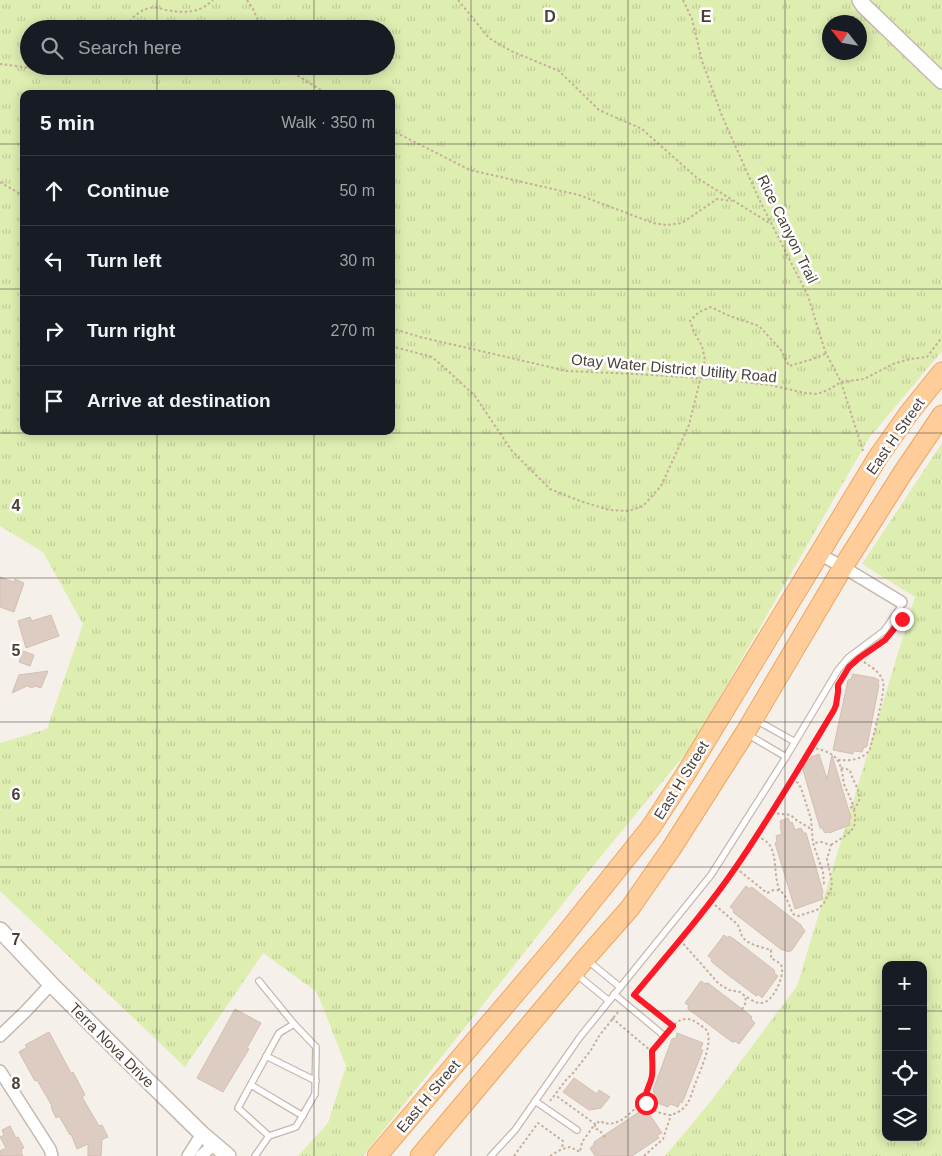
<!DOCTYPE html>
<meta charset="utf-8">
<style>
:root{--surface:#171b24;--page:#20242c;--text:#f1f3f6;--muted:#9ea1a6;--line:#363941}
body{margin:0;font-family:Helvetica,sans-serif;background:var(--page);color:var(--text)}
.controls{position:absolute;right:15px;bottom:15px;display:grid;overflow:hidden;border-radius:10px;box-shadow:0 2px 12px #0003}
.controls button{width:45px;height:45px;display:grid;place-items:center;padding:0;border:0;border-bottom:1px solid var(--line);background:var(--surface);color:var(--text);font:25px sans-serif}
.compass{position:absolute;left:822px;top:15px;width:45px;height:45px;border-radius:50%;background:var(--surface);box-shadow:0 2px 12px #0003;rotate:301deg}
.stop{position:absolute;width:15px;height:15px;margin:-11px;border:4px solid #ff1826;border-radius:50%;background:#fff}
.stop.end{background:#ff1826;border-color:#fff;box-shadow:0 1px 5px #0008}
.list{margin:0;padding:0;list-style:none}
h2{display:flex;justify-content:space-between;align-items:center;height:65px;margin:0;padding:0 20px;font-size:21px}
h2 small{font-size:16px;font-weight:400;color:var(--muted)}
.list li{display:grid;grid-template-columns:32px 1fr auto;gap:15px;align-items:center;box-sizing:border-box;height:70px;padding:0 20px;border-top:1px solid var(--line)}
.list b{display:block;font-size:19px;white-space:nowrap}
.list em{font-size:16px;font-style:normal;color:var(--muted)}
.icon{flex:none;width:28px;height:28px;fill:none;stroke:currentColor;stroke-width:2;stroke-linecap:round;stroke-linejoin:round}
.map{position:relative;flex:none;width:942px;height:1156px;overflow:hidden}
.search{position:absolute;background:var(--surface);box-shadow:0 2px 12px #0003;left:20px;top:20px;width:375px;height:55px;display:flex;align-items:center;gap:12px;box-sizing:border-box;padding:0 18px;border-radius:28px;color:var(--muted);font-size:19px}
.panel{position:absolute;background:var(--surface);box-shadow:0 2px 12px #0003;left:20px;top:90px;width:375px;height:345px;border-radius:10px}
.map>svg:first-child{display:block}
.grass{fill:url(#grass-tufts);fill-rule:evenodd}
.building{fill:#dcccc1;stroke:#d4bfb1}
.lines{fill:none;stroke-linecap:round;stroke-linejoin:round}
.service-casing{stroke:#c5b8af;stroke-width:8}
.minor-casing{stroke:#c5b8af;stroke-width:14}
.tertiary-casing{stroke:#c5b8af;stroke-width:18}
.primary-casing{stroke:#eda661;stroke-width:21}
.path{stroke:#c5ae9c;stroke-width:2;stroke-dasharray:2.5 2.5;stroke-linecap:butt}
.service{stroke:#fff;stroke-width:5.5}
.minor{stroke:#fff;stroke-width:11}
.tertiary{stroke:#fff;stroke-width:15}
.primary{stroke:#ffcd9a;stroke-width:19}
.route{stroke:#ff1826;stroke-width:6}
.grid{fill:none;stroke:#4b3f37;stroke-width:1;stroke-opacity:0.55}
.labels{text-anchor:middle;dominant-baseline:central;stroke-width:5;stroke-linejoin:round;paint-order:stroke}
.street-label{font-size:15px;fill:#4b3f37;stroke:#fff}
.grid-label{font-size:16px;text-anchor:middle;font-weight:bold;fill:#4b3f37;stroke:#fff;stroke-width:5;stroke-linejoin:round;paint-order:stroke}
</style>
<div class="map">
<svg width="942" height="1156" viewBox="0 0 942 1156">
<defs>
<pattern id="grass-tufts" width="24" height="20" patternUnits="userSpaceOnUse" patternTransform="scale(1.25)"><rect width="24" height="20" fill="#deedb0"/><path d="M3 7l-1-3M5 7V3M7 7l1-3M15 17l-1-3M17 17v-4M19 17l1-3" fill="none" stroke="#c0cc98"/></pattern>
</defs>
<rect width="100%" height="100%" fill="#f6f0ea"/>
<!-- grass -->
<g class="grass">
<path d="M 0,0 L 942,0 L 942,351 L 869,438 L 691,747 L 584,877 L 363,1156 L 298,1156 L 328,1123 L 346,1066 L 317,992 L 263,953 L 185,1067 L 0,891 L 0,743 L 47,729 L 83,624 L 43,552 L 0,526 ZM 830,22 L 860,22 L 860,52 L 830,52 ZM 29,29 L 386,29 L 386,66 L 29,66 ZM 24,94 L 391,94 L 391,431 L 24,431 Z"/>
<path d="M 942,443 L 942,1156 L 665,1156 L 711,1101 L 797,986 L 915,597 L 862,564 ZM 886,965 L 923,965 L 923,1137 L 886,1137 Z"/>
</g>
<!-- building -->
<g class="building">
<path d="M 0,577 L 14,582 L 15,579 L 24,583 L 14,612 L 0,607 Z"/>
<path d="M 51,615 L 59,636 L 26,648 L 18,621 L 30,617 L 32,621 Z"/>
<path d="M 23,651 L 34,655 L 30,666 L 19,662 Z"/>
<path d="M 48,671 L 41,688 L 35,686 L 32,688 L 27,686 L 12,693 L 19,675 Z"/>
<path d="M 853,674 L 875,678 L 879,680 L 878,685 L 879,685 L 867,746 L 865,748 L 864,747 L 862,752 L 854,751 L 853,754 L 833,750 L 848,680 L 851,679 Z"/>
<path d="M 819,754 L 827,779 L 832,755 L 851,818 L 849,820 L 850,825 L 829,833 L 828,832 L 825,833 L 822,828 L 820,828 L 803,770 L 804,767 L 803,762 L 811,758 L 811,757 Z"/>
<path d="M 788,818 L 790,823 L 792,822 L 795,830 L 801,828 L 804,833 L 806,833 L 823,892 L 822,894 L 823,899 L 795,909 L 775,843 L 777,841 L 776,836 L 782,834 L 780,826 L 781,825 L 780,821 Z"/>
<path d="M 746,886 L 750,889 L 751,887 L 753,888 L 801,925 L 802,927 L 805,931 L 792,950 L 789,952 L 784,950 L 782,950 L 761,934 L 734,913 L 733,912 L 734,910 L 730,907 Z"/>
<path d="M 724,935 L 728,938 L 729,936 L 730,937 L 731,937 L 742,945 L 774,970 L 775,972 L 774,973 L 778,976 L 762,998 L 758,994 L 757,996 L 755,995 L 728,975 L 712,962 L 711,961 L 712,959 L 708,956 Z"/>
<path d="M 701,981 L 705,984 L 706,983 L 708,983 L 751,1016 L 752,1018 L 751,1019 L 755,1023 L 739,1044 L 735,1041 L 734,1042 L 732,1042 L 688,1009 L 688,1007 L 689,1006 L 685,1003 Z"/>
<path d="M 235,1009 L 261,1023 L 247,1048 L 249,1049 L 223,1092 L 197,1078 Z"/>
<path d="M 49,1032 L 71,1073 L 73,1072 L 85,1095 L 82,1097 L 99,1126 L 102,1125 L 108,1137 L 101,1140 L 102,1142 L 101,1156 L 88,1156 L 88,1144 L 77,1149 L 71,1134 L 70,1135 L 59,1116 L 56,1118 L 51,1107 L 52,1106 L 37,1080 L 35,1081 L 19,1052 L 27,1047 L 25,1045 Z"/>
<path d="M 677,1033 L 703,1043 L 700,1050 L 703,1050 L 683,1101 L 682,1103 L 680,1102 L 678,1107 L 670,1104 L 668,1107 L 652,1101 L 655,1092 L 653,1092 L 654,1090 L 653,1090 L 672,1039 L 676,1038 Z"/>
<path d="M 574,1078 L 597,1094 L 599,1090 L 610,1097 L 601,1108 L 589,1110 L 563,1092 Z"/>
<path d="M 646,1109 L 662,1133 L 657,1135 L 659,1138 L 632,1156 L 595,1156 L 590,1148 L 594,1145 L 593,1144 L 595,1143 L 594,1142 L 639,1112 L 640,1113 Z"/>
<path d="M 10,1126 L 16,1138 L 18,1137 L 24,1148 L 21,1149 L 22,1151 L 21,1152 L 23,1156 L 0,1156 L 0,1151 L 6,1148 L 0,1137 L 4,1135 L 2,1130 Z"/>
</g>
<g class="lines">
<defs>
<g id="service">
<path d="M 756,720 L 795,742"/>
<path d="M 747,734 L 786,757"/>
<path d="M 587,960 L 620,987"/>
<path d="M 576,974 L 609,1001"/>
<path d="M 259,981 L 294,1024"/>
<path d="M 614,994 L 662,1034"/>
<path d="M 266,1056 L 316,1081"/>
<path d="M 251,1085 L 303,1116"/>
<path d="M 535,1101 L 577,1130"/>
<path d="M 255,1156 L 269,1136 L 296,1127 L 315,1094 L 316,1047 L 294,1024 L 279,1033 L 238,1108 L 269,1136"/>
<path d="M 491,1156 L 515,1130 L 580,1037 L 711,875 L 786,757 L 838,670 L 848,658 L 884,631 L 900,608 L 901,602"/>
</g>
<g id="minor">
<path d="M 819,554 L 843,567 L 901,602"/>
<path d="M 0,1036 L 26,1011 L 51,984"/>
<path d="M 0,1071 L 50,1149 L 52,1156"/>
<path d="M 188,1156 L 202,1134"/>
<path d="M 201,1156 L 214,1144"/>
</g>
<g id="tertiary">
<path d="M 860,0 L 864,6 L 942,81"/>
<path d="M 0,930 L 51,984 L 139,1072 L 202,1134 L 228,1156"/>
</g>
<g id="primary">
<path d="M 377,1156 L 559,942 L 651,827 L 685,775 L 878,457 L 909,413 L 942,372"/>
<path d="M 420,1156 L 585,959 L 630,908 L 671,849 L 745,733 L 843,567 L 904,471 L 942,415"/>
</g>
</defs>
<!-- service casing -->
<use href="#service" class="service-casing"/>
<!-- minor casing -->
<use href="#minor" class="minor-casing"/>
<!-- tertiary casing -->
<use href="#tertiary" class="tertiary-casing"/>
<!-- primary casing -->
<use href="#primary" class="primary-casing"/>
<!-- path -->
<g class="path">
<path d="M 247,0 L 253,9 L 262,29"/>
<path d="M 458,0 L 489,38 L 511,51 L 559,71 L 599,110 L 642,129 L 697,178 L 771,224"/>
<path d="M 683,0 L 692,19 L 702,61 L 722,116 L 759,199 L 808,296 L 825,351 L 841,382 L 863,451"/>
<path d="M 123,29 C 129,22 137,12 146,9 C 153,6 159,8 166,10 C 184,13 198,14 213,0"/>
<path d="M 0,64 C 22,66 53,74 73,66"/>
<path d="M 286,66 L 292,72 L 327,94"/>
<path d="M 391,130 L 470,170 L 579,195 L 653,223 L 666,225 L 682,223 L 717,199 L 732,201"/>
<path d="M 0,182 L 24,196"/>
<path d="M 391,328 L 420,337 L 567,371 L 635,374 L 715,379 L 770,385 L 805,393 L 817,394 L 828,390 L 841,382 L 864,379 L 893,364 L 910,359 L 927,357 L 942,337"/>
<path d="M 391,346 L 432,357 L 446,369 L 475,396 L 512,451 L 550,489 L 580,501 L 609,510 L 629,511 L 643,506 L 661,486 L 689,425 L 705,360 L 702,346 L 695,334 L 690,321 L 699,312 L 711,307 L 727,315 L 759,326 L 781,350 L 789,366 L 813,359 L 827,353"/>
<path d="M 902,619 L 909,619"/>
<path d="M 811,747 C 828,752 838,753 842,772 C 843,776 843,780 844,784 C 847,792 851,798 853,806 L 850,808"/>
<path d="M 838,760 C 850,761 863,760 870,749 C 873,737 886,690 883,681 C 880,671 868,665 861,660"/>
<path d="M 841,768 L 850,770 C 853,785 867,795 854,809"/>
<path d="M 792,779 L 798,783 L 801,788 L 811,819 L 813,843 L 823,872 L 824,885"/>
<path d="M 772,813 L 791,815 C 797,822 804,824 811,829"/>
<path d="M 757,836 C 761,838 765,840 768,843 C 778,854 773,877 780,891"/>
<path d="M 831,845 C 850,832 860,831 853,806"/>
<path d="M 736,868 L 767,893 C 770,892 772,890 775,890 C 786,889 789,907 793,914 L 798,916 L 817,910 L 824,903 L 831,889 L 832,882 L 827,859 L 831,845 L 821,842 L 813,843"/>
<path d="M 712,901 L 715,905 L 737,924 C 740,928 740,932 742,936 C 747,945 762,947 771,950 L 771,958 C 774,960 779,962 781,965 C 786,975 772,1005 760,1003 C 755,1003 749,998 745,996"/>
<path d="M 680,940 L 719,984 L 729,990 L 740,992 L 745,996 L 746,1002 L 741,1011"/>
<path d="M 612,1018 L 651,1051 C 652,1060 653,1067 652,1076 C 651,1081 647,1086 646,1091 C 641,1107 658,1114 671,1115 C 677,1113 683,1110 687,1104 C 691,1098 693,1089 696,1082 C 701,1068 711,1048 708,1033 C 707,1029 703,1027 700,1025 C 688,1015 679,1018 670,1029"/>
<path d="M 673,1026 L 634,995 C 669,953 705,912 736,867 C 771,816 802,763 834,710 C 837,702 839,695 838,687"/>
<path d="M 651,1051 L 659,1042"/>
<path d="M 550,1101 L 566,1080 L 574,1072 L 591,1050 L 599,1036 L 618,1012"/>
<path d="M 605,1137 L 600,1131 L 595,1128 L 595,1124 L 600,1121 C 617,1131 634,1110 644,1098"/>
<path d="M 514,1156 L 538,1123 L 563,1141 L 562,1149"/>
<path d="M 550,1156 L 562,1149 L 570,1147 L 580,1152 L 582,1142 L 595,1124 L 555,1095"/>
<path d="M 644,1156 L 663,1139 L 671,1115"/>
</g>
<!-- service -->
<use href="#service" class="service"/>
<!-- minor -->
<use href="#minor" class="minor"/>
<!-- tertiary -->
<use href="#tertiary" class="tertiary"/>
<!-- primary -->
<use href="#primary" class="primary"/>
</g>
<g class="lines">
<!-- route -->
<path class="route" d="M 646,1103 C 644,1091 650,1087 652,1076 C 653,1068 652,1060 652,1051 L 673,1026 L 634,995 C 669,953 705,912 736,867 C 771,816 802,763 834,710 L 836,705 L 838,692 L 838,685 L 849,667 L 859,658 L 885,640 L 902,619"/>
</g>
<!-- grid -->
<path class="grid" d="M 157,0 L 157,29M 314,0 L 314,29M 471,0 L 471,1156M 628,0 L 628,1156M 785,0 L 785,1156M 157,66 L 157,94M 314,66 L 314,94M 0,144 L 24,144M 391,144 L 942,144M 0,289 L 24,289M 391,289 L 942,289M 157,431 L 157,1156M 314,431 L 314,1156M 0,433 L 942,433M 0,578 L 942,578M 0,722 L 942,722M 0,867 L 942,867M 0,1011 L 886,1011M 923,1011 L 942,1011"/>
<g class="labels">
<!-- street labels -->
<g class="street-label">
<text transform="translate(788 229) rotate(64)">Rice Canyon Trail</text>
<text transform="translate(674 368) rotate(5)">Otay Water District Utility Road</text>
<text transform="translate(895 436) rotate(-55)">East H Street</text>
<text transform="translate(681 780) rotate(-58)">East H Street</text>
<text transform="translate(112 1045) rotate(45)">Terra Nova Drive</text>
<text transform="translate(428 1096) rotate(-50)">East H Street</text>
</g>
</g>
<g class="grid-label">
<text x="550" y="22">D</text>
<text x="706" y="22">E</text>
<text x="16" y="511">4</text>
<text x="16" y="656">5</text>
<text x="16" y="800">6</text>
<text x="16" y="945">7</text>
<text x="16" y="1089">8</text>
</g>
</svg>
<div class="controls">
<button>+</button>
<button>−</button>
<button><svg class="icon" aria-label="locate" viewBox="0 0 24 24"><circle cx="12" cy="12" r="6"/><path d="M12 2v4M12 18v4M2 12h4M18 12h4"/></svg></button>
<button><svg class="icon" aria-label="layers" viewBox="0 0 24 24"><path d="M12 4l9 5-9 5-9-5zM3 14l9 5 9-5"/></svg></button>
</div>
<svg class="compass" viewBox="-18 -18 36 36"><path d="M0-13l5 13h-10z" fill="#e53935"/><path d="M0 13l5-13h-10z" fill="#9ea1a6"/></svg>
<div class="stop" style="left:646px;top:1103px"></div>
<div class="stop end" style="left:902px;top:619px"></div>
<div class="search"><svg class="icon" aria-label="search" viewBox="0 0 24 24"><circle cx="10" cy="10" r="6"/><path d="M15 15l6 6"/></svg>Search here</div>
<section class="panel">
<h2>5 min<small>Walk · 350 m</small></h2>
<ul class="list">
<li><svg class="icon" aria-label="ahead" viewBox="0 0 24 24"><path d="M12 20V5M6 11l6-6 6 6"/></svg><div><b>Continue</b></div><em>50 m</em></li>
<li><svg class="icon" aria-label="left" viewBox="0 0 24 24"><path d="M17 20v-9H6M10 6l-5 5 5 5"/></svg><div><b>Turn left</b></div><em>30 m</em></li>
<li><svg class="icon" aria-label="right" viewBox="0 0 24 24"><path d="M7 20v-9h11M14 6l5 5-5 5"/></svg><div><b>Turn right</b></div><em>270 m</em></li>
<li><svg class="icon" aria-label="arrive" viewBox="0 0 24 24"><path d="M6 21V4h12l-3 4 3 4H6"/></svg><div><b>Arrive at destination</b></div></li>
</ul>
</section>
</div>
